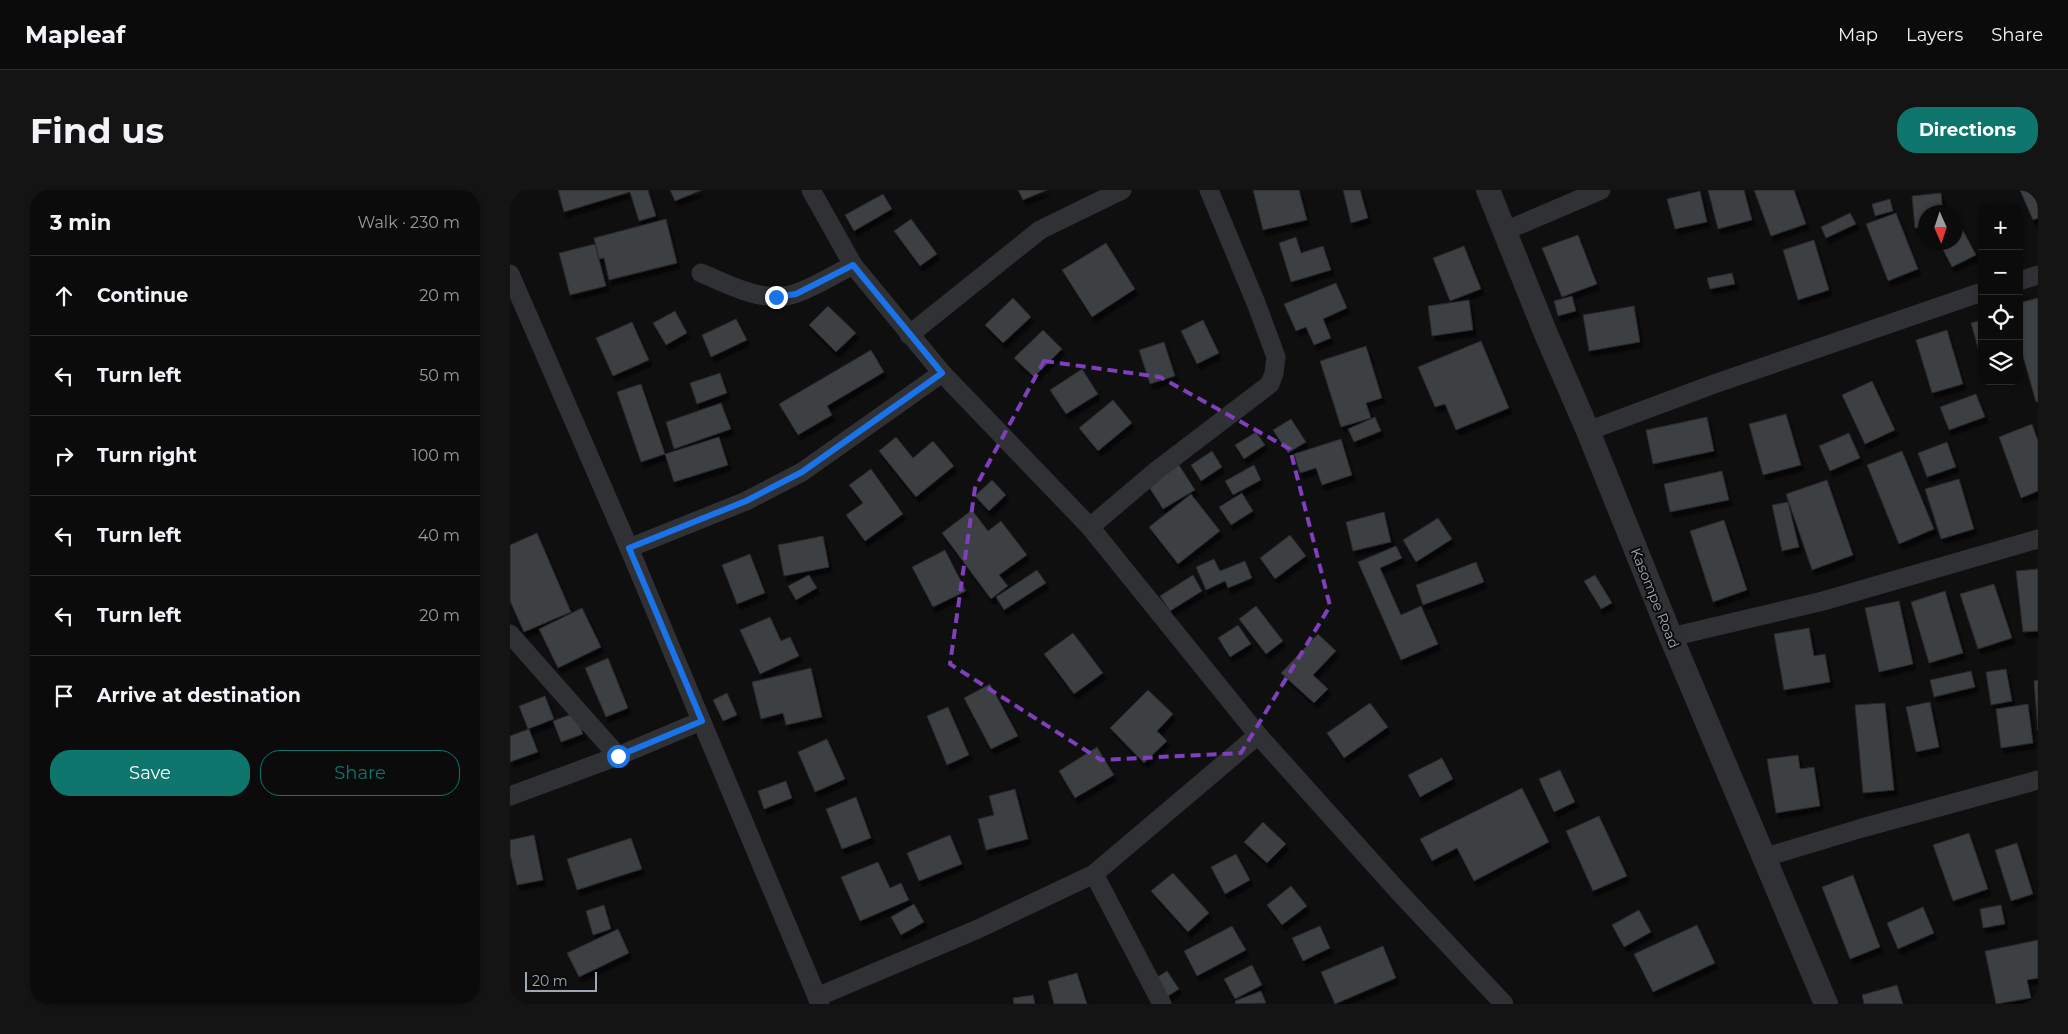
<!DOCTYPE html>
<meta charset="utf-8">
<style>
:root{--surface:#0b0b0c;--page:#141415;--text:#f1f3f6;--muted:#9a9b9d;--line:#2b2b2d;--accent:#0f766e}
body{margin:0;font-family:Montserrat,sans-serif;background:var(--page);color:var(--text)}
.controls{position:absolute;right:15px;top:15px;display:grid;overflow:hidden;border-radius:10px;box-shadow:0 1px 4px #0004}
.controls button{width:45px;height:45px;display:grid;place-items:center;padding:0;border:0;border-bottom:1px solid var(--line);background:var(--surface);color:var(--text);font:25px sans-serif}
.compass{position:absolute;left:1408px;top:15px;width:45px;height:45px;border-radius:50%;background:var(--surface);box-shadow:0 1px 4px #0004;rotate:177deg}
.scale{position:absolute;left:15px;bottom:12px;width:72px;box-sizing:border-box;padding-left:5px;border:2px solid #9fa8b1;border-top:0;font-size:14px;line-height:18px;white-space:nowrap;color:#9fa8b1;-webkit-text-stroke:4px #0a0a0b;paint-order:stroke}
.stop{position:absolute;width:15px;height:15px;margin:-11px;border:4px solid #1a73e8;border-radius:50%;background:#fff}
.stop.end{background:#1a73e8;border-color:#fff;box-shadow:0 1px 5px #0008}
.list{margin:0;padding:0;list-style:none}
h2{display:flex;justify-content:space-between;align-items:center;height:65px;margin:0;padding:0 20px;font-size:21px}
h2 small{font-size:16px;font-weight:400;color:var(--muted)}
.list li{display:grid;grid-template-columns:32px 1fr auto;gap:15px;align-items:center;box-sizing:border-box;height:80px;padding:0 20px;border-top:1px solid var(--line)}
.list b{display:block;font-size:19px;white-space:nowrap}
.list em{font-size:16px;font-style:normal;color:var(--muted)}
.actions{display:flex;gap:10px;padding:15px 20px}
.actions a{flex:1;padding:11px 0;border:1px solid var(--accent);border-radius:20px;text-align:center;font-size:18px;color:var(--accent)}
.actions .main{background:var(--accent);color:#fff}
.icon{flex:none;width:28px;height:28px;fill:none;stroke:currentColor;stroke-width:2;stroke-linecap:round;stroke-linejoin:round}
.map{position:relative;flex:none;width:1528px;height:814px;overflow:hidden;border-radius:20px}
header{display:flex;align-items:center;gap:30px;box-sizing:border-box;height:70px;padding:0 25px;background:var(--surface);border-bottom:1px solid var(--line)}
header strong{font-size:24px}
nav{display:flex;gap:28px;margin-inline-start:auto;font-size:18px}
.intro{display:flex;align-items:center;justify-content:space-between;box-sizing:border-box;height:120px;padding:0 30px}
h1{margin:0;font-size:35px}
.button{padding:12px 22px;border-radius:20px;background:var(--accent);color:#fff;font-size:18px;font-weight:700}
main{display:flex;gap:30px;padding:0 30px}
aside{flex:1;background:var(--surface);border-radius:20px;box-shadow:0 1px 4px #0004}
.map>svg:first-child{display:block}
.building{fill:#3e3f43;stroke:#29292c;filter:url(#shadow)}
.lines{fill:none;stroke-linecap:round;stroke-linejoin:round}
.minor{stroke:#303135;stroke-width:19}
.tertiary{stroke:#303135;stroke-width:24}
.route{stroke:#1a73e8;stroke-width:6}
.marked{fill:none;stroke:#803fbd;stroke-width:4;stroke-dasharray:10 6;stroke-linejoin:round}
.labels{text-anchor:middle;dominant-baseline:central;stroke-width:4;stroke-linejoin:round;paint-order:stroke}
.street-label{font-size:14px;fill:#9fa8b1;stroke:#0a0a0b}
</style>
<header>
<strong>Mapleaf</strong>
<nav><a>Map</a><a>Layers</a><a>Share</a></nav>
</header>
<div class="intro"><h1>Find us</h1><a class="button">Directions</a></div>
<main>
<aside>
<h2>3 min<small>Walk · 230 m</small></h2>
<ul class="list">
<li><svg class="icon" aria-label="ahead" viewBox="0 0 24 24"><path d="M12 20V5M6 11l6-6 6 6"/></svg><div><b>Continue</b></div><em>20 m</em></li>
<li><svg class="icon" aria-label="left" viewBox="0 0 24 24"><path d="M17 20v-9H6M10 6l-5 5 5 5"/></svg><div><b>Turn left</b></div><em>50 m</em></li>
<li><svg class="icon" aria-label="right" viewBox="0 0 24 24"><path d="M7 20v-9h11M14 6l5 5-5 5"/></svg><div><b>Turn right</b></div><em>100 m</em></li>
<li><svg class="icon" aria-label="left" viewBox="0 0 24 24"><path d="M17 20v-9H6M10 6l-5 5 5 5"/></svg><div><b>Turn left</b></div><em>40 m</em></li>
<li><svg class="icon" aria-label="left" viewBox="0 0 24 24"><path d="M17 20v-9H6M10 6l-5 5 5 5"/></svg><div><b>Turn left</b></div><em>20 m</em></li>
<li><svg class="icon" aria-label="arrive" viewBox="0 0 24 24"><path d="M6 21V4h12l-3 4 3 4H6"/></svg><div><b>Arrive at destination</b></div></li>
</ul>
<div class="actions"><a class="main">Save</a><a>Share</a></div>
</aside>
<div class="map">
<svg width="1528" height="814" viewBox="0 0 1528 814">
<defs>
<filter id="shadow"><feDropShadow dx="3" dy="5.5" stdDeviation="1" flood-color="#0009"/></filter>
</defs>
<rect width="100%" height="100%" fill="#0f0f10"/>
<!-- building -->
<g class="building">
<path d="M 48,0 L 138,0 L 146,26 L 129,31 L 120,2 L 54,22 Z"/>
<path d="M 160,0 L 192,0 L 165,11 Z"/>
<path d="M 508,0 L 537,0 L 513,10 Z"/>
<path d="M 743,0 L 789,0 L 797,30 L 753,40 Z"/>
<path d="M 833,0 L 850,0 L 858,28 L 841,33 Z"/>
<path d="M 1198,0 L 1234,0 L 1242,30 L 1208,39 Z"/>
<path d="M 1244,0 L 1284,0 L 1296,34 L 1261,46 Z"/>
<path d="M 1510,0 L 1528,0 L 1528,28 L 1523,30 Z"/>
<path d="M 1190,1 L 1197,32 L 1165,39 L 1157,9 Z"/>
<path d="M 1431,3 L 1433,22 L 1416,22 L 1416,37 L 1405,38 L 1402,6 Z"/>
<path d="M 373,4 L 382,19 L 344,41 L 335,25 Z"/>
<path d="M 1380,9 L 1383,21 L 1365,26 L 1362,14 Z"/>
<path d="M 1340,23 L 1346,34 L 1316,48 L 1311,37 Z"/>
<path d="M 1386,23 L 1408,79 L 1378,91 L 1356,34 Z"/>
<path d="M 156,29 L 167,73 L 99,90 L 94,68 L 89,69 L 84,48 Z"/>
<path d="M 401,29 L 427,64 L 410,76 L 384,41 Z"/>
<path d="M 1448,31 L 1466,65 L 1442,77 L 1429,52 L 1446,52 L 1446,32 Z"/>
<path d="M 1068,45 L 1087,94 L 1052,107 L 1032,58 Z"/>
<path d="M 786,47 L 791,63 L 813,56 L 821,80 L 781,92 L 769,53 Z"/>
<path d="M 1304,50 L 1319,100 L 1288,110 L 1273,60 Z"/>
<path d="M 596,53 L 625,99 L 582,127 L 552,80 Z"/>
<path d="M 85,54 L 96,96 L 60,105 L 49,63 Z"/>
<path d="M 954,56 L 971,99 L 940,111 L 923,68 Z"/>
<path d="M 1222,83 L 1225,94 L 1200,99 L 1197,88 Z"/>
<path d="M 826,93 L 837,118 L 813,129 L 821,148 L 804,155 L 796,137 L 786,141 L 774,114 Z"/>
<path d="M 1062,106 L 1066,121 L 1048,126 L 1044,111 Z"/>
<path d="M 503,108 L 521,127 L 493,153 L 475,135 Z"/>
<path d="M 1528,108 L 1528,212 L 1526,212 L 1509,152 L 1509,113 Z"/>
<path d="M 959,110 L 963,140 L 922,146 L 918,116 Z"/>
<path d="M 318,116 L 346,143 L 326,162 L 299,135 Z"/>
<path d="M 1124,116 L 1130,152 L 1079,161 L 1073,125 Z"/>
<path d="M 165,121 L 177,143 L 156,155 L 143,133 Z"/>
<path d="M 226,129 L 237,150 L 201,167 L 192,145 Z"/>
<path d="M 693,130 L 709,163 L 687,174 L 671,141 Z"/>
<path d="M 1472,130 L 1472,172 L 1461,133 Z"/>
<path d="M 122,132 L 139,170 L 103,186 L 86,148 Z"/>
<path d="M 533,140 L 552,159 L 524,187 L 504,168 Z"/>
<path d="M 1437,140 L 1453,194 L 1422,203 L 1406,150 Z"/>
<path d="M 971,151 L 999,218 L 946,240 L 935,214 L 925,217 L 908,177 Z"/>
<path d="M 654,152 L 665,186 L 640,194 L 629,160 Z"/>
<path d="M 856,156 L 872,208 L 856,213 L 861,228 L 831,237 L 810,171 Z"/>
<path d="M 361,160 L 374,182 L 317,216 L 322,225 L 288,245 L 269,214 Z"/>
<path d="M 572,179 L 588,204 L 556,224 L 540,200 Z"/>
<path d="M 210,183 L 217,203 L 187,214 L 180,193 Z"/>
<path d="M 1362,191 L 1385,240 L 1355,254 L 1332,205 Z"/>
<path d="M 131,194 L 155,264 L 131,272 L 107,202 Z"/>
<path d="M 1466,204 L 1475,227 L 1439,240 L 1430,217 Z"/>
<path d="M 603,210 L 622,233 L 588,261 L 569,238 Z"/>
<path d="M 211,213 L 221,239 L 164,259 L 156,232 Z"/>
<path d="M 1276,224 L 1291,275 L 1253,285 L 1239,234 Z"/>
<path d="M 865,227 L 871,241 L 844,252 L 838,239 Z"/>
<path d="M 1197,227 L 1204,261 L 1143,274 L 1136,240 Z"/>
<path d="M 781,229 L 796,252 L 778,263 L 763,240 Z"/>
<path d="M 1522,234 L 1528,251 L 1528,301 L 1511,308 L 1489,247 Z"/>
<path d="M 746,242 L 755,255 L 734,269 L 725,255 Z"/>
<path d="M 1339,243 L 1350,268 L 1320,281 L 1309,256 Z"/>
<path d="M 209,247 L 218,275 L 164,292 L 155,264 Z"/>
<path d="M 386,247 L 403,268 L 423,251 L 444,276 L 406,307 L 369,261 Z"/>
<path d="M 831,249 L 842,285 L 812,295 L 806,278 L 790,283 L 784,264 Z"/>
<path d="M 1437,252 L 1446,277 L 1417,287 L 1408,263 Z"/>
<path d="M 702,261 L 712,277 L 691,291 L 681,275 Z"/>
<path d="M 1392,261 L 1424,339 L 1389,354 L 1357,275 Z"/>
<path d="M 669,275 L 685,300 L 653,319 L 637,294 Z"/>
<path d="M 744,275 L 751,290 L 723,305 L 715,291 Z"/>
<path d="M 361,279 L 393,324 L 355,351 L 336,325 L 353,313 L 339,295 Z"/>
<path d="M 1212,281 L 1219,310 L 1160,322 L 1154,294 Z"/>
<path d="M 1449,289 L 1464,339 L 1431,349 L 1415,299 Z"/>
<path d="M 482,290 L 496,305 L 479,321 L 465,306 Z"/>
<path d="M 1317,290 L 1343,365 L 1302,380 L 1276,304 Z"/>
<path d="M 732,303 L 743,321 L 721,335 L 709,317 Z"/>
<path d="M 681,304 L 710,341 L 668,374 L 639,337 Z"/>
<path d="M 1278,312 L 1289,357 L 1272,361 L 1262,315 Z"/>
<path d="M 462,320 L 478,341 L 491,331 L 517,365 L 489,385 L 498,396 L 481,409 L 432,343 Z"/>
<path d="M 874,322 L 881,352 L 843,361 L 836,332 Z"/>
<path d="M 928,328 L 942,349 L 906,372 L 893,350 Z"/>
<path d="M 1214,330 L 1237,400 L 1203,412 L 1180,341 Z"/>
<path d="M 27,343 L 61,422 L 14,442 L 0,411 L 0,355 Z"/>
<path d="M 780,345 L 796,366 L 765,389 L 750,368 Z"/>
<path d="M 313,346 L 319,377 L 274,386 L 268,355 Z"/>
<path d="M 886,356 L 892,368 L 870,378 L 891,425 L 911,416 L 928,454 L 891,470 L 848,372 Z"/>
<path d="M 435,360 L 456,401 L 423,417 L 402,377 Z"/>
<path d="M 240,364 L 255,403 L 227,414 L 212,375 Z"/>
<path d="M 704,369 L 710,381 L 735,371 L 742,388 L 718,398 L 715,391 L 696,400 L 686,377 Z"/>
<path d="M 966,372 L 974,392 L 913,415 L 906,395 Z"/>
<path d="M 1528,379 L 1528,441 L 1513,442 L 1506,381 Z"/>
<path d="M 527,380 L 536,393 L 494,420 L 486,407 Z"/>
<path d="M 299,385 L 307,398 L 286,410 L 278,396 Z"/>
<path d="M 683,385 L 692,401 L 660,421 L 650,406 Z"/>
<path d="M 1085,385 L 1102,413 L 1091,419 L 1074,391 Z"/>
<path d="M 1484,394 L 1502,448 L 1468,459 L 1450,404 Z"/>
<path d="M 1435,401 L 1453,463 L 1419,473 L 1401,412 Z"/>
<path d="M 1389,411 L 1403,474 L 1369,482 L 1355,418 Z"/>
<path d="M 746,416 L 773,451 L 756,464 L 729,429 Z"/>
<path d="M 72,418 L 91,457 L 48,478 L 29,439 Z"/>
<path d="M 260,427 L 271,451 L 280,447 L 289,466 L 250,484 L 230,440 Z"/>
<path d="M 728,435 L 741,454 L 720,467 L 708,448 Z"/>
<path d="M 1299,438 L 1304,466 L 1315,464 L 1320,492 L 1274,500 L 1264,444 Z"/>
<path d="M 563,443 L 593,483 L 564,504 L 534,464 Z"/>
<path d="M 808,444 L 826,461 L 803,485 L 818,499 L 804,513 L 771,483 Z"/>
<path d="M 98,468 L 118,518 L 96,527 L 75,478 Z"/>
<path d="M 301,478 L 312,527 L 276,535 L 273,523 L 251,529 L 242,492 Z"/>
<path d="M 1496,479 L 1502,511 L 1481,515 L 1476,482 Z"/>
<path d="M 1461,481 L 1465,497 L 1424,507 L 1420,490 Z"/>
<path d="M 1528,490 L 1528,541 L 1524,491 Z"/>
<path d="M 480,494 L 508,546 L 481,559 L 454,508 Z"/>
<path d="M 638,500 L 663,524 L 647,541 L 657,551 L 634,573 L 600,538 Z"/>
<path d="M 217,503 L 227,525 L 213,531 L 203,510 Z"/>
<path d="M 35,506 L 44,529 L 18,539 L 9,516 Z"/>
<path d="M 1420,512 L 1429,557 L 1406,562 L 1396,517 Z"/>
<path d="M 860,513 L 878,537 L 834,568 L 817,543 Z"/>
<path d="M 1375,513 L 1384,600 L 1353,603 L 1345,515 Z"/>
<path d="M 1518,514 L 1523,553 L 1491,558 L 1486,519 Z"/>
<path d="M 438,517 L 459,565 L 437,575 L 417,526 Z"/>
<path d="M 65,523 L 73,544 L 51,552 L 43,531 Z"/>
<path d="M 19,539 L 28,562 L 0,572 L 0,546 Z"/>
<path d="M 317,549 L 335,589 L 305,602 L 288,562 Z"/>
<path d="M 587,557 L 604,585 L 565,608 L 549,581 Z"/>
<path d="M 1288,565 L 1290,579 L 1304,577 L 1310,616 L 1266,623 L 1257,569 Z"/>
<path d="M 932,568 L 943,589 L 910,607 L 898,585 Z"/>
<path d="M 1050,580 L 1065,612 L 1044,622 L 1029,589 Z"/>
<path d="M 276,591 L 282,608 L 254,619 L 248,601 Z"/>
<path d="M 1012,598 L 1039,652 L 964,691 L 947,658 L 922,671 L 910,649 Z"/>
<path d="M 505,599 L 518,649 L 476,660 L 468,629 L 484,625 L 479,606 Z"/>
<path d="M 346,607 L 361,648 L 332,659 L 316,619 Z"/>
<path d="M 1089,626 L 1117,686 L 1083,701 L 1056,641 Z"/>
<path d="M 753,632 L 776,654 L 757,673 L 734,652 Z"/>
<path d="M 1459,643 L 1478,699 L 1443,711 L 1423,655 Z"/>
<path d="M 24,645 L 33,690 L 7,695 L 0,664 L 0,650 Z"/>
<path d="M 440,645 L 452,674 L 409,691 L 397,663 Z"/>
<path d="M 121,648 L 132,679 L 67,700 L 57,669 Z"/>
<path d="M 1507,653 L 1523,704 L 1501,711 L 1485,660 Z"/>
<path d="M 726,664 L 740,690 L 715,704 L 701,677 Z"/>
<path d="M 368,672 L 380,698 L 391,693 L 399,710 L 350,731 L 331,687 Z"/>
<path d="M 663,683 L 699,723 L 678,742 L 641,701 Z"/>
<path d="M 1343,685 L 1370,757 L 1340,769 L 1312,697 Z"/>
<path d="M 781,696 L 797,716 L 772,735 L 757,715 Z"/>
<path d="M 404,714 L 414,732 L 391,745 L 381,727 Z"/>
<path d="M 94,715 L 101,739 L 83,745 L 76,721 Z"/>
<path d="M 1491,715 L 1495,734 L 1473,738 L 1470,719 Z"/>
<path d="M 1413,717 L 1424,743 L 1388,759 L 1377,733 Z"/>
<path d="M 1129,720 L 1141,742 L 1114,757 L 1102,735 Z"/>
<path d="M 1187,735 L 1205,773 L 1143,802 L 1124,764 Z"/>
<path d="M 722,736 L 736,760 L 687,786 L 674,761 Z"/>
<path d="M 810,736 L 820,758 L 793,771 L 782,748 Z"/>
<path d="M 108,739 L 119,763 L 69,787 L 57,763 Z"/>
<path d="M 1528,750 L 1528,788 L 1517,790 L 1521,808 L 1486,814 L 1475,761 Z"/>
<path d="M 873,756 L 886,788 L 825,814 L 811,782 Z"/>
<path d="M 742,775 L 752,795 L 725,809 L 714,789 Z"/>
<path d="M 657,781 L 669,799 L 658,806 L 646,788 Z"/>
<path d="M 567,783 L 577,814 L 544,814 L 538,791 Z"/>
<path d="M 1387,795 L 1393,814 L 1354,814 L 1352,805 Z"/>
<path d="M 751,801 L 756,813 L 726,814 L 725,811 Z"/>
<path d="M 523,805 L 525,814 L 504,814 L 503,808 Z"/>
</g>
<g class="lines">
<!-- minor -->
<g class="minor">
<path d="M 301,0 L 343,75 L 432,183 L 580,337 L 748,545 L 888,701 L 994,814"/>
<path d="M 995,41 L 1091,0"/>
<path d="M 191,83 C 220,95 255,115 287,103 C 306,96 325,84 343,75"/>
<path d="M 0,84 L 119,358 L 310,814"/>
<path d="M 1509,91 L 1528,85"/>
<path d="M 399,145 L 530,40 L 612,0"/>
<path d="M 1078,241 L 1204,194 L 1472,102"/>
<path d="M 580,337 L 646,281 L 760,194 L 764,183 L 766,167 L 746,113 L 699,0"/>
<path d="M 119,358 L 236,311 L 292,282 L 432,183"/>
<path d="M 0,444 L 108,566"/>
<path d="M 1161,447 L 1313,411 L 1528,349"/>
<path d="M 0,606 L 108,566 L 191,531"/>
<path d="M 1256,667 L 1352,638 L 1528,590"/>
<path d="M 584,684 L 652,814"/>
<path d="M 307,807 L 468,739 L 584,684 L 748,545"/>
</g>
<!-- tertiary -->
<path class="tertiary" d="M 978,0 L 1036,144 L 1078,241 L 1161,447 L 1316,814"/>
</g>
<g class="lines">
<!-- route -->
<path class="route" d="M 108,566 L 192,531 L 119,358 L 236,311 L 292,282 L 432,183 L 343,75 L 286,104 L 266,107"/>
</g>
<!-- marked area -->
<path class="marked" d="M 534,171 L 650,187 L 780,259 L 820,416 L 731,563 L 591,570 L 440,474 L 465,298 Z"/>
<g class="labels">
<!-- street labels -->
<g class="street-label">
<text transform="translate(1145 408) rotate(68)">Kasompe Road</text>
</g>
</g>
</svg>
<div class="controls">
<button>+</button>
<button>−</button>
<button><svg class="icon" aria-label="locate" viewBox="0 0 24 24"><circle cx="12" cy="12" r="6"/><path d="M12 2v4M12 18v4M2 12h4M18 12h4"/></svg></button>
<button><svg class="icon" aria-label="layers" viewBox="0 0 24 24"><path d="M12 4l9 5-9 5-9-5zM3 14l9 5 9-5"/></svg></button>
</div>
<svg class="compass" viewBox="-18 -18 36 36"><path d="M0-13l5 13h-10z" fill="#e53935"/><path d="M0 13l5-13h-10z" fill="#9a9b9d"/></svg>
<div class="scale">20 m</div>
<div class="stop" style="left:108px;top:566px"></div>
<div class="stop end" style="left:266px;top:107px"></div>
</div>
</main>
